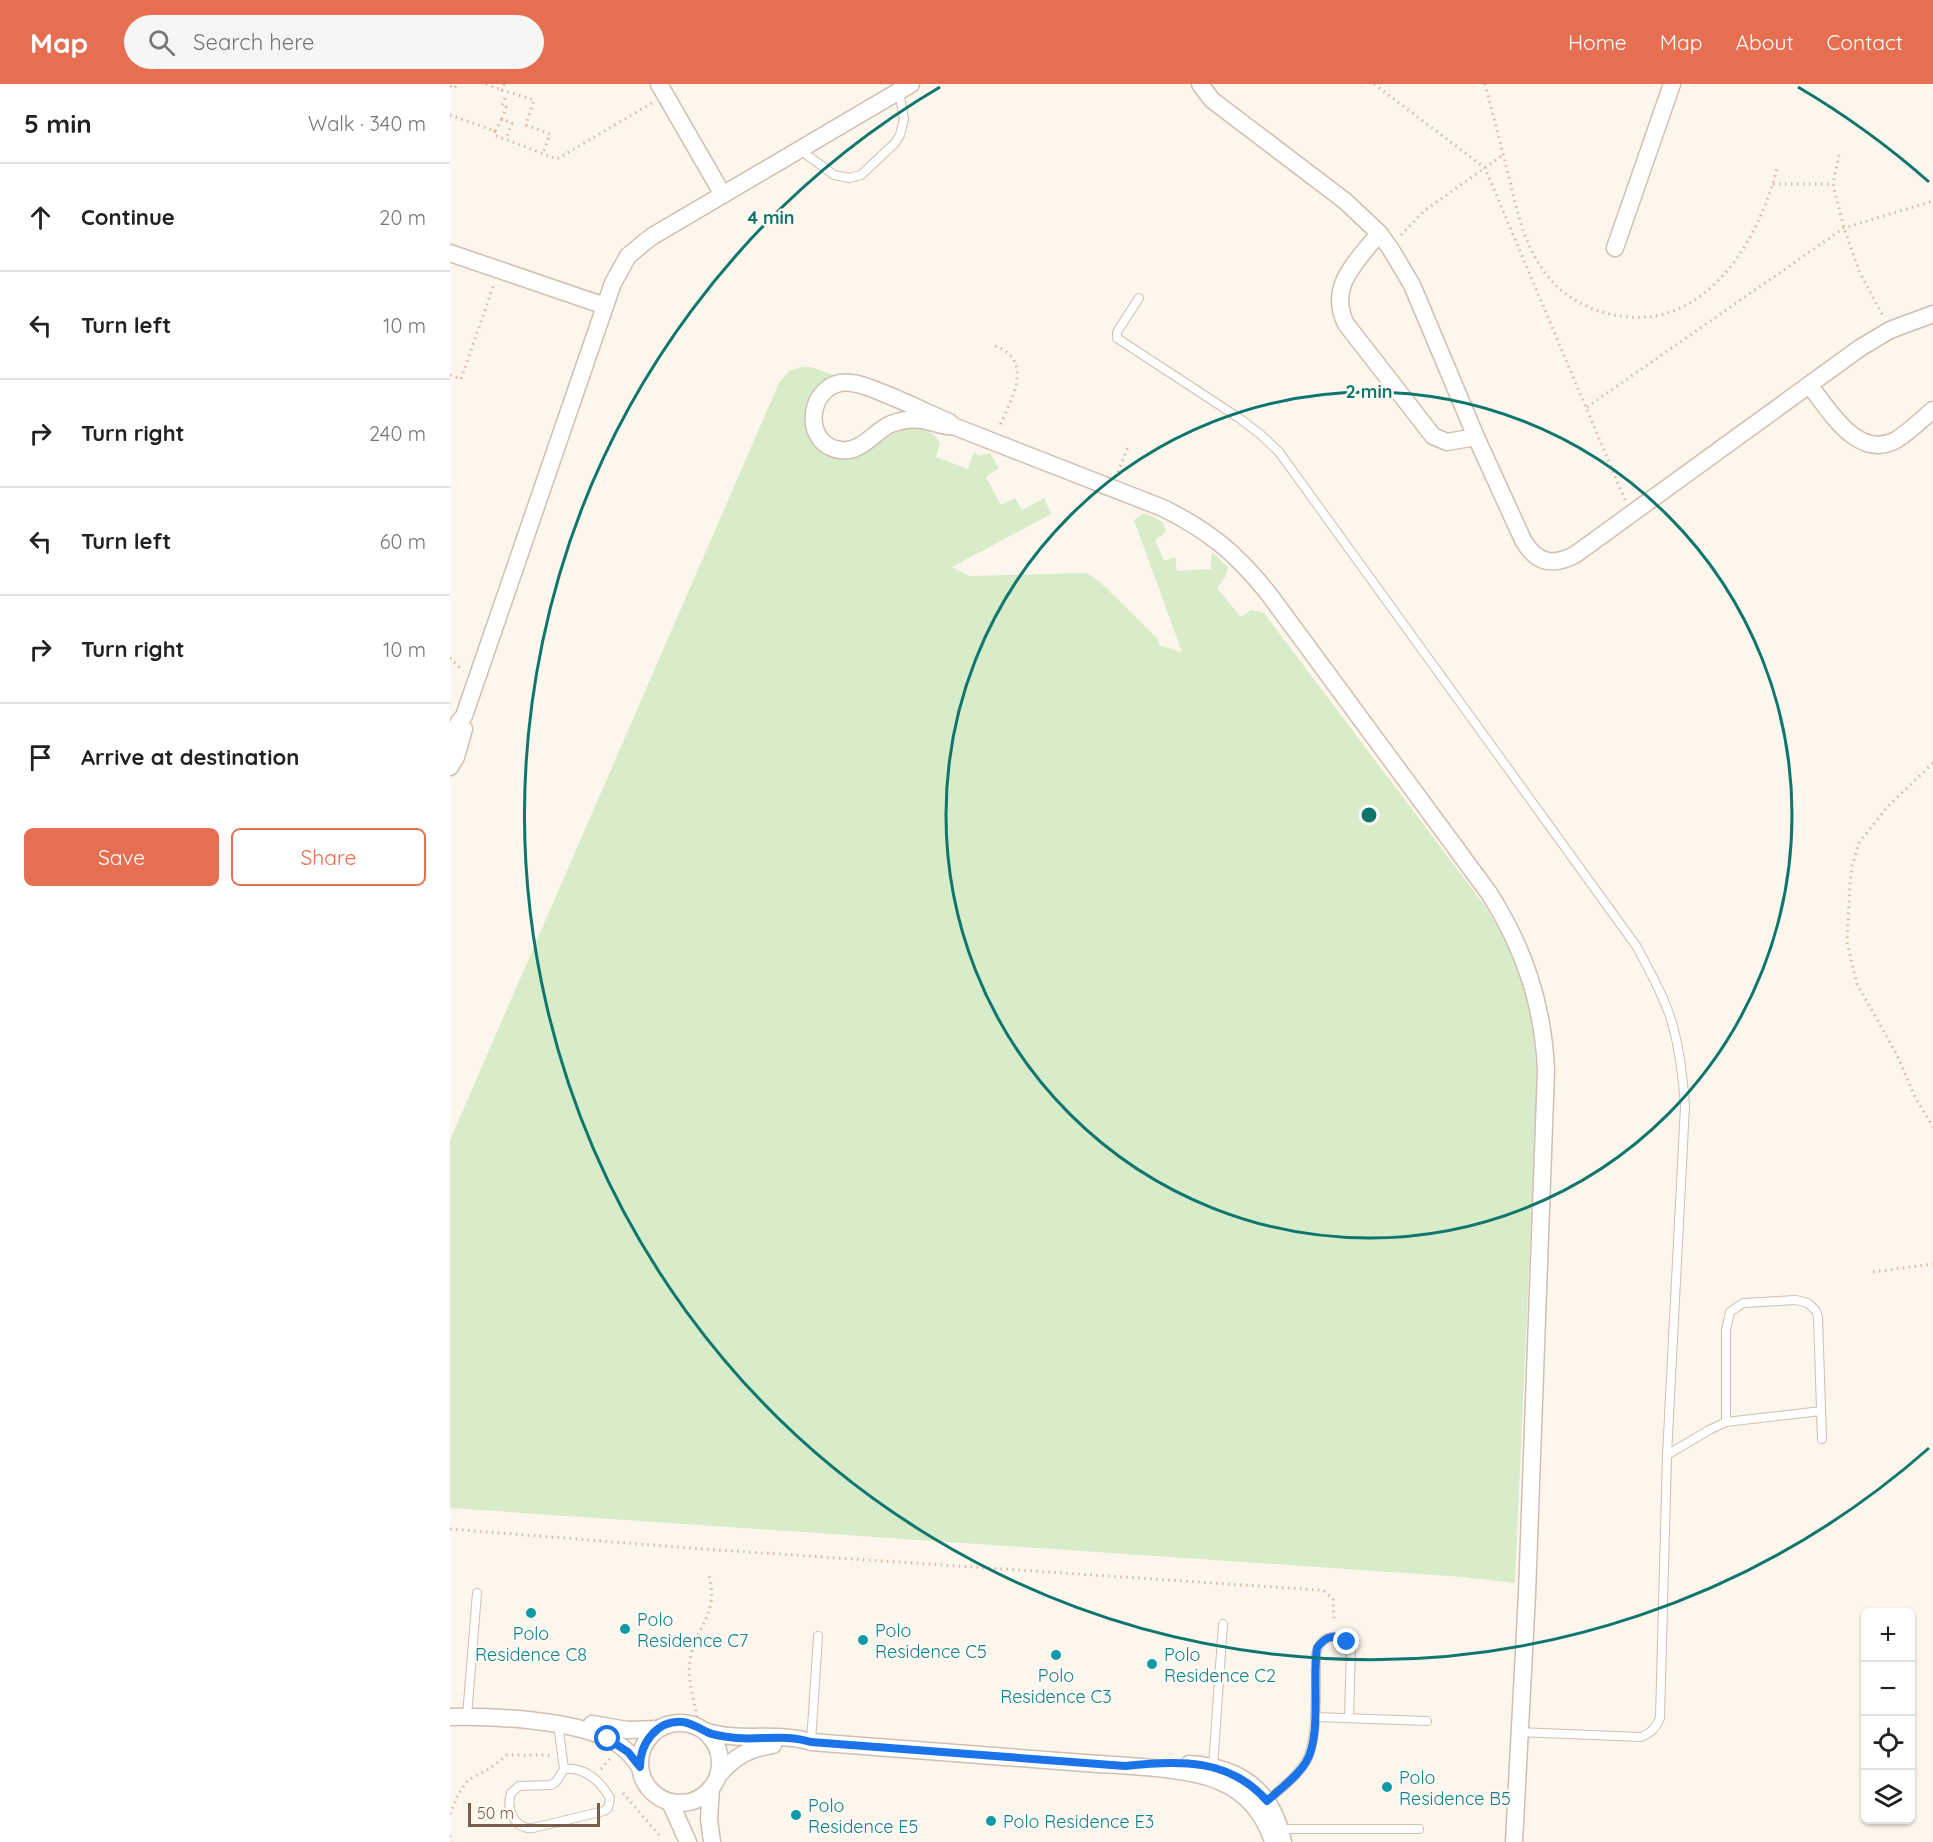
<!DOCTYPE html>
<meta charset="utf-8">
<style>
:root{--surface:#fff;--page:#f6f6f6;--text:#222;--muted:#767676;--line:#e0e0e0;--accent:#e76f51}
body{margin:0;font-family:Quicksand,sans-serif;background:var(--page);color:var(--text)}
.controls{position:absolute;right:18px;bottom:18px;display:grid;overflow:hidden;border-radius:9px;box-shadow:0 2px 4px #0004}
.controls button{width:54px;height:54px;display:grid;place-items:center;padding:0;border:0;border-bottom:2px solid var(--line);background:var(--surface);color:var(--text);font:30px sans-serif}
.scale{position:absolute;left:18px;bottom:15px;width:132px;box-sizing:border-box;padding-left:6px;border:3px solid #7a5c4d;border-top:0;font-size:16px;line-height:21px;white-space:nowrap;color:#7a5c4d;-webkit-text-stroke:4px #fffaf3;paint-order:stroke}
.stop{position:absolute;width:18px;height:18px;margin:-14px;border:4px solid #1a73e8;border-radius:50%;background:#fff}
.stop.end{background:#1a73e8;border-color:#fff;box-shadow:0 2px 6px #0008}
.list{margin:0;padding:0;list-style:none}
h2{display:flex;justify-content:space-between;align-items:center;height:78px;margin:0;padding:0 24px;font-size:26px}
h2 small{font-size:20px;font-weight:400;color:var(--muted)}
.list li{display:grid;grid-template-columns:39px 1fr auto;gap:18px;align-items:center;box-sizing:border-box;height:108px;padding:0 24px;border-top:2px solid var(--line)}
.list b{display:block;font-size:22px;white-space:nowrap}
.list em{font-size:20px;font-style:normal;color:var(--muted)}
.actions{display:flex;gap:12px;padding:18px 24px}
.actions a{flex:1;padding:14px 0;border:2px solid var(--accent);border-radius:9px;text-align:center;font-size:21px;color:var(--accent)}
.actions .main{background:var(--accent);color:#fff}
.icon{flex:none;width:33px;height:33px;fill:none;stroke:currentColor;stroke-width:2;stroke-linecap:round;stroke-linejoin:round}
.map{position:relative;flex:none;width:1483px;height:1758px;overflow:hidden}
header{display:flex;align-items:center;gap:36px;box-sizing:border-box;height:84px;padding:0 30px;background:var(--accent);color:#fff}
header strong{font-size:28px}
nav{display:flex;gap:33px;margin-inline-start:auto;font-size:21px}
.search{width:420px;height:54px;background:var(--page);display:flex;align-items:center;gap:15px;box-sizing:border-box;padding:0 21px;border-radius:33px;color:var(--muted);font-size:22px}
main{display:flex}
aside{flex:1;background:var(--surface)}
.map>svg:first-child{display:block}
.green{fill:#d8ecc9}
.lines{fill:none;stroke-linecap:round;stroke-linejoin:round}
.service-casing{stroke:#d1beb0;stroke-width:10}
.minor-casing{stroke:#d1beb0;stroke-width:19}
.path{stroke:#d9b8a5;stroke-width:3;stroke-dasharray:1.5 4.5;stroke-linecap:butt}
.service{stroke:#fff;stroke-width:8}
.minor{stroke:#fff;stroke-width:16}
.route{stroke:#1a73e8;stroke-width:8}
.ring{fill:none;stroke:#0f766e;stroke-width:3}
.culture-dot{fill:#0f9aa8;stroke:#fffaf3;stroke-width:2}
.labels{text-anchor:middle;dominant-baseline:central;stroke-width:5;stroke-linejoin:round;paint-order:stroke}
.culture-label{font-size:18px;fill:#0d838f;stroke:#fffaf3;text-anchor:start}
.centre{fill:#0f766e;stroke:#fffaf3;stroke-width:3}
.ring-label{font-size:18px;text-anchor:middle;font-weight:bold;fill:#0f766e;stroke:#fffaf3;stroke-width:5;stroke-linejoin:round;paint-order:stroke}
</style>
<header>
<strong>Map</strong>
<div class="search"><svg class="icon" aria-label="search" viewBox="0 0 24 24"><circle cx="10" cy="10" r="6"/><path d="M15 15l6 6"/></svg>Search here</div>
<nav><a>Home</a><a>Map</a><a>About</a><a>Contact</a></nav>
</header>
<main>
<aside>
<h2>5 min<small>Walk · 340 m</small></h2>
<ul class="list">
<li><svg class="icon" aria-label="ahead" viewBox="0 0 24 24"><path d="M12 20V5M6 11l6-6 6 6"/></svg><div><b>Continue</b></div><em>20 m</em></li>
<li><svg class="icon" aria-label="left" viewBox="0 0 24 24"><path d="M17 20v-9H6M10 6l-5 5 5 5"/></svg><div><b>Turn left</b></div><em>10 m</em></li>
<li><svg class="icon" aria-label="right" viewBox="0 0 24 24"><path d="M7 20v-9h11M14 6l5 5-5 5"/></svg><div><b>Turn right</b></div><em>240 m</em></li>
<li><svg class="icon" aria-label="left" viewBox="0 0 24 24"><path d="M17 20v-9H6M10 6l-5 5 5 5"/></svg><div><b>Turn left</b></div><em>60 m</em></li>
<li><svg class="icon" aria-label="right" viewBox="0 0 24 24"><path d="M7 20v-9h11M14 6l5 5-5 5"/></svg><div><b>Turn right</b></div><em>10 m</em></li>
<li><svg class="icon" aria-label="arrive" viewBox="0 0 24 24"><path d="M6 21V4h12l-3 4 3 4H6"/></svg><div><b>Arrive at destination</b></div></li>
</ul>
<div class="actions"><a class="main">Save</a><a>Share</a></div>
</aside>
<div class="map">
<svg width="1483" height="1758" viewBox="0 0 1483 1758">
<rect width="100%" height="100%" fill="#fdf6ec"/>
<!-- green -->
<path class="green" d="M 353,283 L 361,283 L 386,292 L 357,336 L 404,373 C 430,365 466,318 490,359 L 486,373 L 518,385 L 524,368 L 529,372 L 540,369 L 549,384 L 536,393 L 551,421 L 565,414 L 572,426 L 594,414 L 601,430 L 502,483 L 519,492 L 637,489 L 649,497 L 708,555 L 709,561 L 732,568 L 684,436 L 695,429 L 713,438 L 716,448 L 705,456 L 714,477 L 725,473 L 727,487 L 761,485 L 761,471 L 763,469 L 778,483 L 776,492 L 767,504 L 791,533 L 801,526 L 814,529 L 1035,822 C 1041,833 1048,843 1054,854 C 1079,898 1085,951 1087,1001 L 1065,1499 L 1013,1493 L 0,1424 L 0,1056 L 329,299 L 339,287 Z"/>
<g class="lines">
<defs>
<g id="service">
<path d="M 349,65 L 384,91 L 399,94 L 411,91 L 445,59 L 450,51 L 454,35 L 449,7"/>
<path d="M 689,214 L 667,248 L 667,254 L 789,334 L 810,350 L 829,368 L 1187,863 C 1200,888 1214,912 1222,939 C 1230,966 1233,994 1235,1022 L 1217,1371 L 1210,1634 C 1206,1644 1201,1649 1191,1653 L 1069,1648"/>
<path d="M 1276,1338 L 1276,1246 L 1280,1228 L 1293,1219 L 1346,1216 L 1358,1219 L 1366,1227 L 1368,1233 L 1372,1355"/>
<path d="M 1217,1371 L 1259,1346 L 1276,1338 L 1371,1327"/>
<path d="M 17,1632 L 27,1509"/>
<path d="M 865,1633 L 977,1637"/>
<path d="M 108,1640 L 114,1685"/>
<path d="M 361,1658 L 368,1552"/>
<path d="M 763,1682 L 773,1540"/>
<path d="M 114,1685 C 135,1683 150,1697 160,1714 L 158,1724 L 154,1727 L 83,1744 C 64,1746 56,1724 61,1709 L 69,1702 L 101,1701 L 106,1698 Z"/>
<path d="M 817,1717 C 830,1705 847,1693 856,1677 C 869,1656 865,1598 866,1571 C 869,1551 890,1546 901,1564 L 899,1634"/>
<path d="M 831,1745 L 969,1745"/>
</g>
<g id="minor">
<path d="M 209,0 L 273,111"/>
<path d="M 750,0 L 762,16 L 895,117 L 929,149 L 940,164 L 962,201 L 1026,353 L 1073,456 C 1086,479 1103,483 1126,470 L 1410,264 L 1440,246 L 1483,230"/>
<path d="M 929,149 C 907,178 877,202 896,240 L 983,352 L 997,358 L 1026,353"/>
<path d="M 1165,164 L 1222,0"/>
<path d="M 0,169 L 155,222"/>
<path d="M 1359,301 C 1379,325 1407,377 1446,356 C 1459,348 1471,336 1483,326"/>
<path d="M 503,342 C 495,343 489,340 481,338 C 468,334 454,335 441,340 C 423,348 412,369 390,366 C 349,360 358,293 402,299 C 411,300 420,304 428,307 C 452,316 475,328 499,338 L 503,342 L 713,424 C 759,447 785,468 818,509 L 1039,809 C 1074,864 1093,920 1096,986 L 1077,1510 L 1064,1758"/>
<path d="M 0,658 L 9,638 L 14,632 L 163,199 L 178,172 L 201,153 L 461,0"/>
<path d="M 0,683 L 6,673 L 14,645"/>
<path d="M 0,1633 C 44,1632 126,1636 163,1657 C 175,1664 183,1672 190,1683"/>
<circle cx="230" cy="1679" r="40"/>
<path d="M 142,1640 L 177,1646 L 208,1645"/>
<path d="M 255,1647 C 290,1659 326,1647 361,1658 C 453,1665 544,1672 635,1679 C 672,1682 739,1683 771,1698 C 797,1709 815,1731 823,1758"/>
<path d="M 739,1680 C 790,1683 823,1707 833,1758"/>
<path d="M 268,1692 C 283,1673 300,1664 323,1661"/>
<path d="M 261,1704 L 259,1735 L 262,1758"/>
<path d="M 220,1718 L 238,1758"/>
</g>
</defs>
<!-- service casing -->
<use href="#service" class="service-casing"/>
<!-- minor casing -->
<use href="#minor" class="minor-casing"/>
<!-- path -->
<g class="path">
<path d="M 36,0 L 52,6"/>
<path d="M 54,0 L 52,6 L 84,16 L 76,41 L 100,50 L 93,69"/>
<path d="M 924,0 L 1035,84 L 1175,416"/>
<path d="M 1035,0 C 1043,31 1051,62 1059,93 C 1067,128 1074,161 1096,190 C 1111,210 1133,223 1156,229 C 1249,255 1308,162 1327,84"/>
<path d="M 0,2 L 5,4 L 6,0"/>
<path d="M 55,14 L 52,22 L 56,23 L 52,35 L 62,39 L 56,55"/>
<path d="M 0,31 L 45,47 L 44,51 L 107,75 L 202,19"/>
<path d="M 45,47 L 52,35"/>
<path d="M 1389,71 L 1383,100 L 1394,144 L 1410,189 L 1433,232"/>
<path d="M 1323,100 L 1383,100"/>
<path d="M 951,151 L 974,127 L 1053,71"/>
<path d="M 545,262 C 585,277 561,315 550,342"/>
<path d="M 0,291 L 11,295 L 44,200"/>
<path d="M 1137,323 L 1394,144 L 1483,117"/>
<path d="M 668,388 L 678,363"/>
<path d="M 0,574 L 13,587"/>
<path d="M 1483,679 L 1437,723 L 1409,759 L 1402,782 L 1400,801 L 1397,859 L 1407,900 L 1446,969 L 1466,1015 L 1483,1043"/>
<path d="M 1423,1188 L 1483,1180"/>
<path d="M 0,1445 L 253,1465 L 868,1506 L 874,1507 L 883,1515 L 884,1537"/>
<path d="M 247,1633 C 244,1615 237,1595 240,1577 C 245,1542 271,1530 258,1489"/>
<path d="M 151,1685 L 160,1675"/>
<path d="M 173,1709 L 209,1751"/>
<path d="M 0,1730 L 9,1709 L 18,1696 L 39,1685 L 57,1671 L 100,1671"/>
<path d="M 0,1752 L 2,1758"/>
</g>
<!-- service -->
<use href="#service" class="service"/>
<!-- minor -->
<use href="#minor" class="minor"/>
</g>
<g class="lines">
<!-- route -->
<path class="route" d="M 158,1655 L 178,1668 L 190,1683 C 190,1659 207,1636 233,1638 C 241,1639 247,1643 255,1647 C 264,1652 276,1653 287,1654 C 312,1656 336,1650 361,1658 L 675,1682 C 728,1676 780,1674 817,1717 C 830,1705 847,1693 856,1678 C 872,1652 862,1595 867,1564 C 875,1552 886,1549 897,1558"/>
</g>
<!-- distance rings -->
<g class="ring">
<circle cx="919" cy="731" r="423"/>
<path d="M1479 1364A845 845 0 1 1 490 3M1348 3A845 845 0 0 1 1479 98"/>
</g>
<!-- markers -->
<g class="culture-dot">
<circle cx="81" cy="1529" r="6"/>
<circle cx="175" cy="1545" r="6"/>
<circle cx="413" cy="1556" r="6"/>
<circle cx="606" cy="1571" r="6"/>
<circle cx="702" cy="1580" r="6"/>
<circle cx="937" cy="1703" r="6"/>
<circle cx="346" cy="1731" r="6"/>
<circle cx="541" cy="1737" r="6"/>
</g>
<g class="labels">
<!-- culture labels -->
<g class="culture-label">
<text x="187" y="1535">Polo<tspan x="187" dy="21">Residence C7</tspan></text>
<text x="425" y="1546">Polo<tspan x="425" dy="21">Residence C5</tspan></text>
<text x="81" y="1549" text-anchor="middle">Polo<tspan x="81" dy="21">Residence C8</tspan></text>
<text x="714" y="1570">Polo<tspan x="714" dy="21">Residence C2</tspan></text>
<text x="606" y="1591" text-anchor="middle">Polo<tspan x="606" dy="21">Residence C3</tspan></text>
<text x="949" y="1693">Polo<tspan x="949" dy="21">Residence B5</tspan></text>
<text x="358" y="1721">Polo<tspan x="358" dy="21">Residence E5</tspan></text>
<text x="553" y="1737">Polo Residence E3</text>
</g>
</g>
<circle cx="919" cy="731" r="9" class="centre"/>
<g class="ring-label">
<text x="321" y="140">4 min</text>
<text x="919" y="314">2 min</text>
</g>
</svg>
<div class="controls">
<button>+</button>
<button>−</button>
<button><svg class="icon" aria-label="locate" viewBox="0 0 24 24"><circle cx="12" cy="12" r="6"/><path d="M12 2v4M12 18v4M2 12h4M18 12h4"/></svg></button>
<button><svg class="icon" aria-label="layers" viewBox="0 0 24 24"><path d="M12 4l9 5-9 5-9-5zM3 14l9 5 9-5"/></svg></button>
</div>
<div class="scale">50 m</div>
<div class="stop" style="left:158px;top:1655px"></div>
<div class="stop end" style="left:897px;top:1558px"></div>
</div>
</main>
